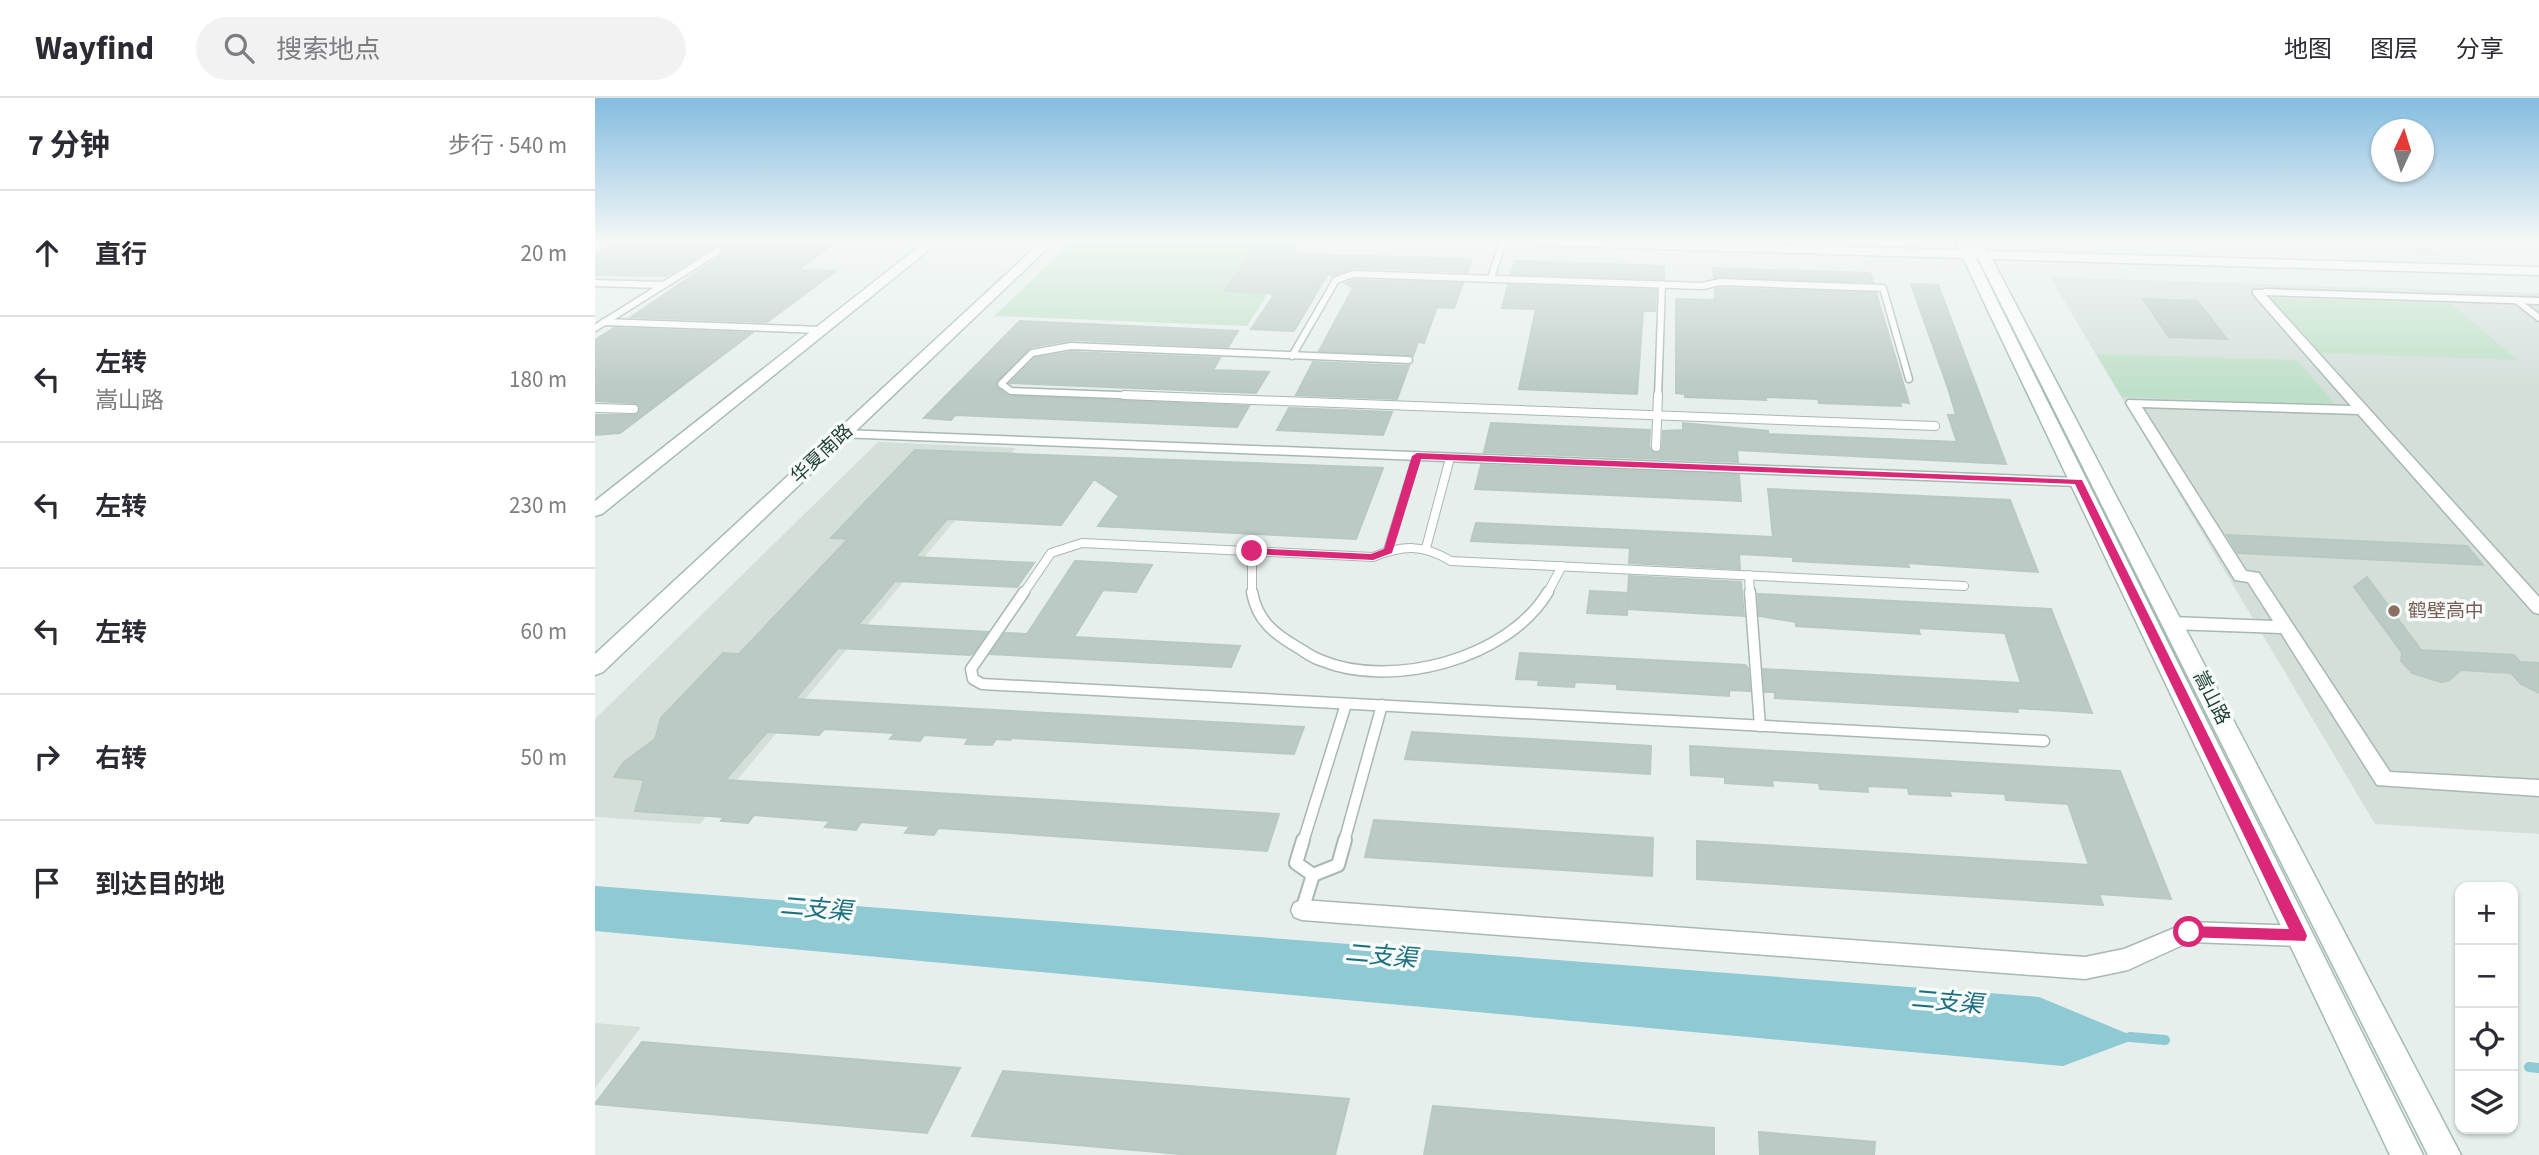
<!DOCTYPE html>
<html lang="zh">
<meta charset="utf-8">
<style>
:root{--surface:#fff;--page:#f2f2f3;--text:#2b2b33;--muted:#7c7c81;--line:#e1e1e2}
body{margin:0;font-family:"Source Sans 3","Noto Sans SC",sans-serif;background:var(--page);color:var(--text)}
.controls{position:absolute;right:21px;bottom:21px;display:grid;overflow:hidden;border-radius:14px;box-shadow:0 2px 5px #0004}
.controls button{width:63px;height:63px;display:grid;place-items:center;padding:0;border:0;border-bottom:2px solid var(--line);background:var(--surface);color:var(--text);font:35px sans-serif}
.compass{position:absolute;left:1776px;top:21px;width:63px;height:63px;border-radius:50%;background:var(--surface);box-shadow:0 2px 5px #0004;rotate:4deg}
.stop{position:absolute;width:21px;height:21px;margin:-16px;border:5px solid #db2777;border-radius:50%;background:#fff}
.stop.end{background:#db2777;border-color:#fff;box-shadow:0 2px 7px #0008}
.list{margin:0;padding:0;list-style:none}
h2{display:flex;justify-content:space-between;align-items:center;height:91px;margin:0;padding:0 28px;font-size:30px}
h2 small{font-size:23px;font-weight:400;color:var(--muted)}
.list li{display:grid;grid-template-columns:46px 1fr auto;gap:21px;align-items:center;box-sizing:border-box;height:126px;padding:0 28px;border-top:2px solid var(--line)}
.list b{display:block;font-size:26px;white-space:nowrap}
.list p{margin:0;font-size:23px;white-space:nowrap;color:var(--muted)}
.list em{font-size:23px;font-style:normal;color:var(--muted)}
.icon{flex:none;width:38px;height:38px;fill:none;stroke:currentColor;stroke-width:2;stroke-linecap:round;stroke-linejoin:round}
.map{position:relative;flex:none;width:1944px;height:1057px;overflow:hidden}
header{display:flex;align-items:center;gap:42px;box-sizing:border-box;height:98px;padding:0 35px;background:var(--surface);border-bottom:2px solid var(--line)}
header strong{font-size:33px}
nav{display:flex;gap:38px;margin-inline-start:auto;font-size:24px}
.search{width:490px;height:63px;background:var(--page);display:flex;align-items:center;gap:18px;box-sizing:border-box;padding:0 24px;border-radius:38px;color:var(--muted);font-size:26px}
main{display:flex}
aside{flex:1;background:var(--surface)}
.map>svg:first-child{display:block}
.built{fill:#d4dfda}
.green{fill:#bfe0c8}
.water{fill:#8ec9d4}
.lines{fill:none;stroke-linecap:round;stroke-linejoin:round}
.stream{stroke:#8ec9d4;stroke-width:10}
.building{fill:#bbcac4;stroke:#b8c9c2;stroke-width:2}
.lane-far3-casing{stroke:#a8b8b2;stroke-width:9}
.lane-far2-casing{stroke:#a8b8b2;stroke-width:10}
.lane-far1-casing{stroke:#a8b8b2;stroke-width:13}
.lane-casing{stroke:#a8b8b2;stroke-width:16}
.street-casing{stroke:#a8b8b2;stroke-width:3}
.secondary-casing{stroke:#a4bbb3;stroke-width:3}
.lane-far3{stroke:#fff;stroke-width:6}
.lane-far2{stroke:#fff;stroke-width:8}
.lane-far1{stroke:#fff;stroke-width:10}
.lane{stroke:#fff;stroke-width:12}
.street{fill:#fff;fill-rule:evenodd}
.secondary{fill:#fff;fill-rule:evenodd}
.route{fill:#db2777}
.education-dot{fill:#8d6e63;stroke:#f7fbf9;stroke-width:2.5}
.labels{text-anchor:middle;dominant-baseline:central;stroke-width:7;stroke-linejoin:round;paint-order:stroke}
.street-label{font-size:19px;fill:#24423a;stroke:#f7fbf9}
.education-label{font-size:19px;fill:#785e54;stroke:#f7fbf9;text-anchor:start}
.near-water-label{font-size:24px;font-style:italic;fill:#1c6f80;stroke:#f7fbf9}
</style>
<header>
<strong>Wayfind</strong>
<div class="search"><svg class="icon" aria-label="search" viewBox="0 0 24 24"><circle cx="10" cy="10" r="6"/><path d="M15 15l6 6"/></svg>搜索地点</div>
<nav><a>地图</a><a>图层</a><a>分享</a></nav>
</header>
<main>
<aside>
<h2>7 分钟<small>步行 · 540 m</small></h2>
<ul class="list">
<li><svg class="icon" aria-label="ahead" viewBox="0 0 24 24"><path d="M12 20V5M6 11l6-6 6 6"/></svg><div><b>直行</b></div><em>20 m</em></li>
<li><svg class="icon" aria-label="left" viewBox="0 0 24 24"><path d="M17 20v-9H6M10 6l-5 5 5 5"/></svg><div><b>左转</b><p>嵩山路</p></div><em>180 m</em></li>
<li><svg class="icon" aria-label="left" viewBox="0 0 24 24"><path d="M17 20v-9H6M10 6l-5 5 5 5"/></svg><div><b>左转</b></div><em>230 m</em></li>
<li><svg class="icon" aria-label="left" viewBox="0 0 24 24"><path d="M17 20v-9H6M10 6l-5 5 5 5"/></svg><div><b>左转</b></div><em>60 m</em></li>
<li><svg class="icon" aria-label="right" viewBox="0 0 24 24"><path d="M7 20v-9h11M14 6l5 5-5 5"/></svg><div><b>右转</b></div><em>50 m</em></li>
<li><svg class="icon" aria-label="arrive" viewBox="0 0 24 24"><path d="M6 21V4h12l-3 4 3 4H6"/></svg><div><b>到达目的地</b></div></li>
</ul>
</aside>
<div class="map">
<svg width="1944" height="1057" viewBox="0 0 1944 1057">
<rect width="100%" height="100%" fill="#e6efeb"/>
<!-- built -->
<g class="built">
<path d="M 1432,143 L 1829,143 L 1848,158 L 1433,143 Z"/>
<path d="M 1455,179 L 1944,195 L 1944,736 L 1780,726 Z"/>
<path d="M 283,344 L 421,350 L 105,726 L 0,719 L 0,621 Z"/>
<path d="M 0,925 L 46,929 L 0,990 Z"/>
</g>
<!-- green -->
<g class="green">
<path d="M 482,143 L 705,146 L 652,228 L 399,218 L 475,146 Z"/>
<path d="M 1675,200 L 1856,206 L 1923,262 L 1726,255 Z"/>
<path d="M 1501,256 L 1702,262 L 1741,307 L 1527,299 Z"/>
</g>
<!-- water -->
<path class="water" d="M 0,788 L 1444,899 L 1543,940 L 1468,968 L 0,833 Z"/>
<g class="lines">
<!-- stream -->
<g class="stream">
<path d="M 1535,939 L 1570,942"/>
<path d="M 1934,969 L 1944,970"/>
</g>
</g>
<!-- building -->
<g class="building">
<path d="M 26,143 L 242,144 L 203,172 L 241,173 L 172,224 L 36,219 L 126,158 L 129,152 L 125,148 L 120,148 L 72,178 L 0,177 L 0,157 Z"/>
<path d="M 696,155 L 736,157 L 877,161 L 872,174 L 758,170 L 737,178 L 733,175 L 699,233 L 656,231 L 679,197 L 676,196 L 677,195 L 630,193 L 656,156 L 700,157 Z"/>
<path d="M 920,163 L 1069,168 L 1069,181 L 916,176 Z"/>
<path d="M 1118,170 L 1275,175 L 1278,184 L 1119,180 Z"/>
<path d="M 759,182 L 868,185 L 859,210 L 842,209 L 829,245 L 823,244 L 818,258 L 724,253 L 758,190 L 750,185 Z"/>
<path d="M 1316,186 L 1343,187 L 1411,366 L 1142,352 L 1143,364 L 889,354 L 896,325 L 1055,332 L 1054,349 L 1060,355 L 1067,352 L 1068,333 L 1088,332 L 1088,325 L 1173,333 L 1173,336 L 1362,344 L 1353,317 L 1361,317 L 1353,290 Z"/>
<path d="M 913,187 L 1061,192 L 1060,213 L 1048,213 L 1042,296 L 924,291 L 941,211 L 907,210 Z"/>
<path d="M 1126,190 L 1281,195 L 1314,305 L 1305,304 L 1306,308 L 1224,305 L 1223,301 L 1170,299 L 1171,302 L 1090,299 L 1090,296 L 1081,295 L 1081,201 L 1120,202 L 1120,191 Z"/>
<path d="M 1548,201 L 1602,203 L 1632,241 L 1574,239 Z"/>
<path d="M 425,223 L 643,233 L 633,249 L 476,242 L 436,249 L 401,284 L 402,290 L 413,298 L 654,308 L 642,329 L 360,317 L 356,322 L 329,320 Z"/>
<path d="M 19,230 L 157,235 L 25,335 L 0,337 L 0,317 L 40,317 L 45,312 L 40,305 L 0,303 L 0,242 Z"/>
<path d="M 476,254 L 625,260 L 618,272 L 674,274 L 661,295 L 415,285 L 440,260 Z"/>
<path d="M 718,264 L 814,268 L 802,301 L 701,297 Z"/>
<path d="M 694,310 L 797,314 L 788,337 L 682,332 Z"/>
<path d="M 320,352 L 788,370 L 761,441 L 503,428 L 524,398 L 499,381 L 466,427 L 352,421 L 320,459 L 439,465 L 422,489 L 300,483 L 263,527 L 393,534 L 378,555 L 375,557 L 243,550 L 200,601 L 709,629 L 699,656 L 417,640 L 415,642 L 401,641 L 397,647 L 370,646 L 374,640 L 329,637 L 325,643 L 295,641 L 300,635 L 229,631 L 224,637 L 172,634 L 130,682 L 684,716 L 672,753 L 343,730 L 339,737 L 310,735 L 315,728 L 266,724 L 261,732 L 230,729 L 235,723 L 159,717 L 153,725 L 126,723 L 129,719 L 40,713 L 49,682 L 19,679 L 28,665 L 60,641 L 66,620 L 128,555 L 144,556 L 253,441 L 236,440 Z"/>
<path d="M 886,367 L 1144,377 L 1146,403 L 880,391 Z"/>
<path d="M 1173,391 L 1415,402 L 1443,474 L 1312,465 L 1314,469 L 1198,463 L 1198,459 L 1144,456 L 1145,471 L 1034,465 L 1035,450 L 876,443 L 881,425 L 1178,439 Z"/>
<path d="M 1632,437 L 1872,448 L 1888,467 L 1643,455 Z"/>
<path d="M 480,463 L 557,467 L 541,494 L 508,492 L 479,539 L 645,548 L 636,569 L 395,556 L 410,535 L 432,536 Z"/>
<path d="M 1034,478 L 1146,484 L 1149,518 L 1032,511 Z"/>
<path d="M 1772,479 L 1826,552 L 1919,557 L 1925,564 L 1944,565 L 1944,595 L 1926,586 L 1916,575 L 1866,572 L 1853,583 L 1846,584 L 1817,575 L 1806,563 L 1807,555 L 1759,489 Z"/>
<path d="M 995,493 L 1033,495 L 1032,517 L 992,515 Z"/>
<path d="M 1163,496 L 1456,511 L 1497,615 L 1422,610 L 1423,614 L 1180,600 L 1180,594 L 1170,594 L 1168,571 L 1426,585 L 1410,535 L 1323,530 L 1325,536 L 1201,528 L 1201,524 L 1164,518 Z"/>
<path d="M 925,555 L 1150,567 L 1153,570 L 1155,593 L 1134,592 L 1134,598 L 1022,591 L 1022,586 L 980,584 L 979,589 L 943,587 L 944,582 L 921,581 Z"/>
<path d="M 817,634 L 1056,648 L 1055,676 L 810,661 Z"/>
<path d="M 1095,648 L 1525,673 L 1576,801 L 1504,796 L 1508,807 L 1102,781 L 1102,743 L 1494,767 L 1473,706 L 1411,702 L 1410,696 L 1354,693 L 1356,698 L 1314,696 L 1313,690 L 1272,688 L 1273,694 L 1225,691 L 1224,685 L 1177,682 L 1178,688 L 1130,685 L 1130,679 L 1096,677 Z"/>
<path d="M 779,722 L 1058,740 L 1057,778 L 770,759 Z"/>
<path d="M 47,944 L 365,970 L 332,1035 L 0,1006 Z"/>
<path d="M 408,973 L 754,1001 L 740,1057 L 597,1057 L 377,1038 Z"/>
<path d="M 838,1008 L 1119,1030 L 1119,1057 L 829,1057 Z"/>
<path d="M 1164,1034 L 1280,1044 L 1279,1057 L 1165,1057 Z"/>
</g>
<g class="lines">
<defs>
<g id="lane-far3">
<path d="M 896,180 L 908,143"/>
<path d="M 0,185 L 67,187"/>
<path d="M 1670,194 L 1944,203"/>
<path d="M 1921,202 L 1944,220"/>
<path d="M 9,224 L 227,232"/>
<path d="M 0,230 L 123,153"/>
<path d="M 697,258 L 741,182 L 758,176 L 1108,188 L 1125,184 L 1288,190 L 1314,281"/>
<path d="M 575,299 L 416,293 L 406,286 L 437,255 L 476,248 L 814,262"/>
<path d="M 1063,299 L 1067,186"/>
</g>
<g id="lane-far2">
<path d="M 529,297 L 1340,328"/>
<path d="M 0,310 L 39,311"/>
<path d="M 1061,349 L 1063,297"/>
<path d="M 831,450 L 855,360"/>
<path d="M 793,452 L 822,358"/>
<path d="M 1154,477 L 1155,496"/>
<path d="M 428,496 L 456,455 L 487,445 L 778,459 C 808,447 828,446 856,463 L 1369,488"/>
<path d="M 657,496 L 657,453"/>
<path d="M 952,496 L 967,468"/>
</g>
<g id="lane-far1">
<path d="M 429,494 L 376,571 L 378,581 L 387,586 L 1449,643"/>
<path d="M 657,494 C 662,522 678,535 702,549 C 709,553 716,559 725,562 C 796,592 913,561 953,494"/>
<path d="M 1155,494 L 1165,628"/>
<path d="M 708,744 L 751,606"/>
<path d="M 749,744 L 787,607"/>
</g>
<g id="lane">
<path d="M 708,742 L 701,765 L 718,777 L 743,767 L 750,742"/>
<path d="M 707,812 L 718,777"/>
</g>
<g id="street">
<path d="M 1658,192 L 1674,192 L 1676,194 L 1671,197 L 1944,499 L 1944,516 L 1938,514 L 1763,316 L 1547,309 L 1651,473 L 1664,475 L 1795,674 L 1944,682 L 1944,698 L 1782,687 L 1686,535 L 1577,531 L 1568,525 L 1577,519 L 1678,523 L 1653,484 L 1640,482 L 1531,305 L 1533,302 L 1756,308 L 1658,196 Z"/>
<path d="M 248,332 L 1483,380 L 1490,384 L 1483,388 L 243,339 L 241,336 Z"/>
<path d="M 707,802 L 1490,859 L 1529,851 L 1594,824 L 1705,828 L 1713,831 L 1717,838 L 1713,845 L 1705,848 L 1594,844 L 1533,872 L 1490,881 L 707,822 L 699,819 L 696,812 L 699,805 Z"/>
</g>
<g id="secondary">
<path d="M 331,143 L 345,143 L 7,416 L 0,418 L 0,403 Z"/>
<path d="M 447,143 L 460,143 L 8,574 L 0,577 L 0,556 Z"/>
<path d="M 932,143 L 1056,143 L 1364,152 L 1360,143 L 1372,143 L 1379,152 L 1375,143 L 1387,143 L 1392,153 L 1944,169 L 1944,177 L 1397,161 L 1866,1057 L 1833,1057 L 1383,160 L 1381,160 L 1828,1057 L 1795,1057 L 1368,160 L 938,147 Z"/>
</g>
</defs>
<!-- lane-far3 casing -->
<use href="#lane-far3" class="lane-far3-casing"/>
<!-- lane-far2 casing -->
<use href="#lane-far2" class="lane-far2-casing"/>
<!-- lane-far1 casing -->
<use href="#lane-far1" class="lane-far1-casing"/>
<!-- lane casing -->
<use href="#lane" class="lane-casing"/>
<!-- street casing -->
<use href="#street" class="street-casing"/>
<!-- secondary casing -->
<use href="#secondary" class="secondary-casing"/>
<!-- lane-far3 -->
<use href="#lane-far3" class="lane-far3"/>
<!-- lane-far2 -->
<use href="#lane-far2" class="lane-far2"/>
<!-- lane-far1 -->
<use href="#lane-far1" class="lane-far1"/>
<!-- lane -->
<use href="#lane" class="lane"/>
<!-- street -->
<use href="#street" class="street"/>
<!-- secondary -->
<use href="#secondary" class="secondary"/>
</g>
<!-- sky -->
<linearGradient id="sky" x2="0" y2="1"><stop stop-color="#84bce0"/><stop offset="0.49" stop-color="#f4f8f6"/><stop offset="1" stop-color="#f4f8f6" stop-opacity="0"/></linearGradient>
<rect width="1944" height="291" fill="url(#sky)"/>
<!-- route -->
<path class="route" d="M 822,355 L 1487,382 L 1710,833 L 1712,838 L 1710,843 L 1589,839 L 1586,834 L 1594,828 L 1694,831 L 1480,386 L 826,361 L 797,455 L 778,462 L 657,456 L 652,453 L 657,450 L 776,456 L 789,451 L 817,358 Z"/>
<!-- markers -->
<circle class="education-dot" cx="1799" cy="513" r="7"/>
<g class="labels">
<!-- street labels -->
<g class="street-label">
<text transform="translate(227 356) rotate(-43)">华夏南路</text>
<text transform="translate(1616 600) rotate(63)">嵩山路</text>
</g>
<!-- education labels -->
<g class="education-label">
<text x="1813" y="513">鹤壁高中</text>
</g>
<!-- near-water labels -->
<g class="near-water-label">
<text transform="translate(221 811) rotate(5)">二支渠</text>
<text transform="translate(786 858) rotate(5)">二支渠</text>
<text transform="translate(1352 904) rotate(5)">二支渠</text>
</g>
</g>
</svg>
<div class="controls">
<button>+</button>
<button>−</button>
<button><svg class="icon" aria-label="locate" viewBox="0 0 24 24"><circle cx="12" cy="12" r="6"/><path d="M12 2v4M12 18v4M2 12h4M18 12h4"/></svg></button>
<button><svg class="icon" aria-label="layers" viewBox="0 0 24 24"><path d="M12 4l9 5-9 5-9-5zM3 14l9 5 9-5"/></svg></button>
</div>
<svg class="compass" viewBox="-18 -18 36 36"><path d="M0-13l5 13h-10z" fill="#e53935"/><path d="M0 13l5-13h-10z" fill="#7c7c81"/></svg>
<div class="stop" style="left:1594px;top:834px"></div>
<div class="stop end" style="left:657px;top:453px"></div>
</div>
</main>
